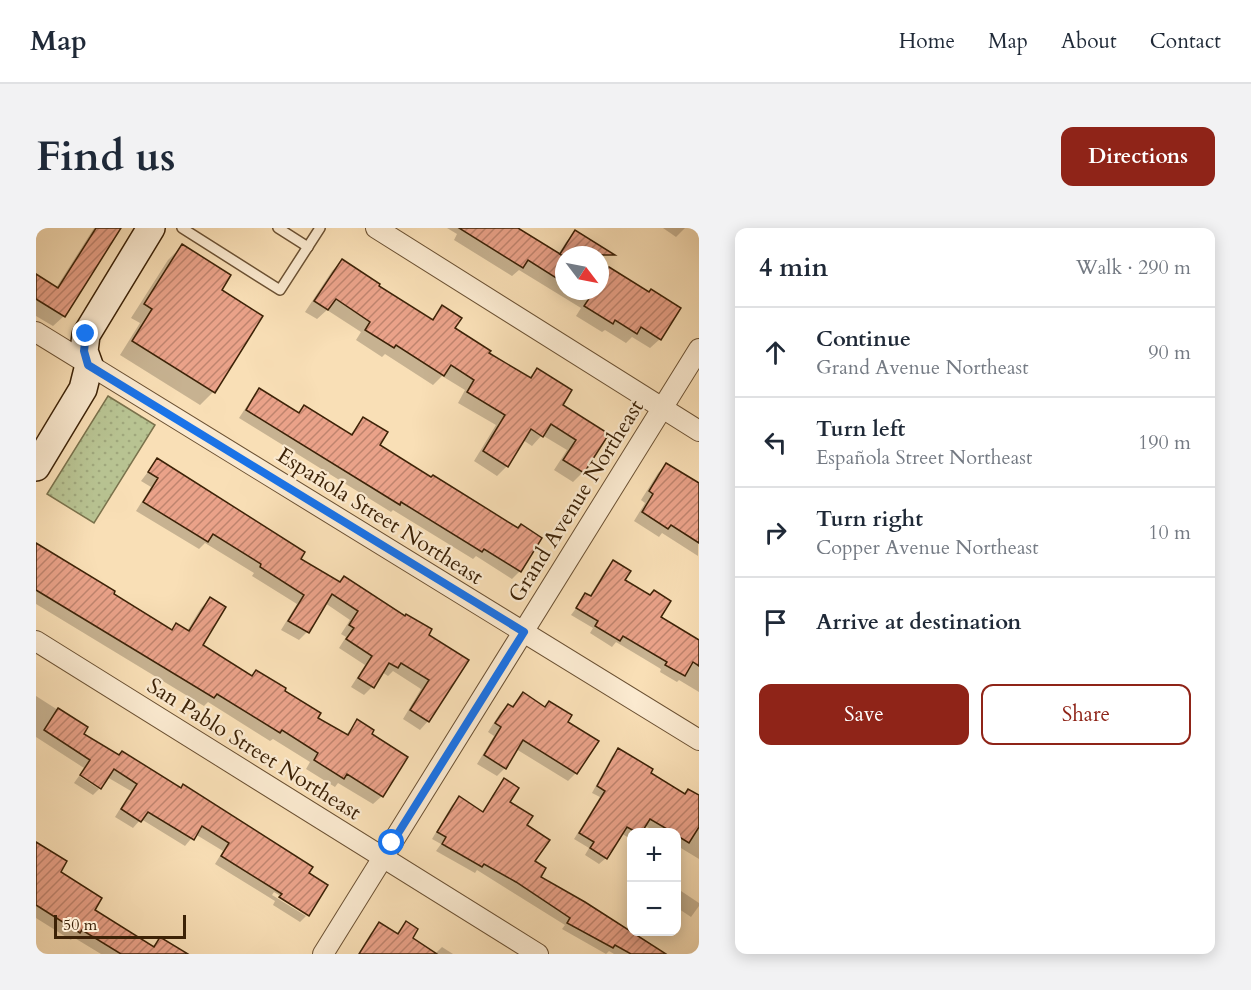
<!DOCTYPE html>
<meta charset="utf-8">
<style>
:root{--surface:#fff;--page:#f2f2f3;--text:#1f2937;--muted:#747a83;--line:#e0e1e3;--accent:#8f2418}
body{margin:0;font-family:Cardo,serif;background:var(--page);color:var(--text)}
.controls{position:absolute;right:18px;bottom:18px;display:grid;overflow:hidden;border-radius:12px;box-shadow:0 3px 15px #0003}
.controls button{width:54px;height:54px;display:grid;place-items:center;padding:0;border:0;border-bottom:2px solid var(--line);background:var(--surface);color:var(--text);font:30px sans-serif}
.compass{position:absolute;left:519px;top:18px;width:54px;height:54px;border-radius:50%;background:var(--surface);box-shadow:0 3px 15px #0003;rotate:122deg}
.scale{position:absolute;left:18px;bottom:15px;width:132px;box-sizing:border-box;padding-left:6px;border:3px solid #3c2207;border-top:0;font-size:16px;line-height:21px;white-space:nowrap;color:#3c2207;-webkit-text-stroke:4px #fbead0;paint-order:stroke}
.stop{position:absolute;width:18px;height:18px;margin:-14px;border:4px solid #1a73e8;border-radius:50%;background:#fff}
.stop.end{background:#1a73e8;border-color:#fff;box-shadow:0 2px 6px #0008}
.list{margin:0;padding:0;list-style:none}
h2{display:flex;justify-content:space-between;align-items:center;height:78px;margin:0;padding:0 24px;font-size:26px}
h2 small{font-size:20px;font-weight:400;color:var(--muted)}
.list li{display:grid;grid-template-columns:39px 1fr auto;gap:18px;align-items:center;box-sizing:border-box;height:90px;padding:0 24px;border-top:2px solid var(--line)}
.list b{display:block;font-size:22px;white-space:nowrap}
.list p{margin:0;font-size:20px;white-space:nowrap;color:var(--muted)}
.list em{font-size:20px;font-style:normal;color:var(--muted)}
.actions{display:flex;gap:12px;padding:18px 24px}
.actions a{flex:1;padding:14px 0;border:2px solid var(--accent);border-radius:12px;text-align:center;font-size:21px;color:var(--accent)}
.actions .main{background:var(--accent);color:#fff}
.icon{flex:none;width:33px;height:33px;fill:none;stroke:currentColor;stroke-width:2;stroke-linecap:round;stroke-linejoin:round}
.map{position:relative;flex:none;width:663px;height:726px;overflow:hidden;border-radius:12px}
header{display:flex;align-items:center;gap:36px;box-sizing:border-box;height:84px;padding:0 30px;background:var(--surface);border-bottom:2px solid var(--line)}
header strong{font-size:28px}
nav{display:flex;gap:33px;margin-inline-start:auto;font-size:21px}
.intro{display:flex;align-items:center;justify-content:space-between;box-sizing:border-box;height:144px;padding:0 36px}
h1{margin:0;font-size:42px}
.button{padding:15px 27px;border-radius:12px;background:var(--accent);color:#fff;font-size:21px;font-weight:700}
main{display:flex;gap:36px;padding:0 36px}
aside{flex:1;background:var(--surface);border-radius:12px;box-shadow:0 3px 15px #0003}
.map>svg:first-child{display:block}
.garden{fill:url(#garden-dots);stroke:#7a724c;stroke-width:1.5}
.shadow{fill:#0003}
.building{fill:url(#building-hatch);stroke:#3c2207;stroke-width:1.5}
.lines{fill:none;stroke-linecap:round;stroke-linejoin:round}
.lane-casing{stroke:#6b5133;stroke-width:12}
.street-casing{stroke:#6b5133;stroke-width:22}
.secondary-casing{stroke:#3c2207;stroke-width:30}
.lane{stroke:#fbead0;stroke-width:9}
.street{stroke:#fbead0;stroke-width:20}
.secondary{stroke:#fbead0;stroke-width:27}
.route{stroke:#1a73e8;stroke-width:8}
.labels{text-anchor:middle;dominant-baseline:central;stroke-width:4.5;stroke-linejoin:round;paint-order:stroke}
.street-label{font-size:22px;fill:#3c2207;stroke:#fbead0}
</style>
<header>
<strong>Map</strong>
<nav><a>Home</a><a>Map</a><a>About</a><a>Contact</a></nav>
</header>
<div class="intro"><h1>Find us</h1><a class="button">Directions</a></div>
<main>
<div class="map">
<svg width="663" height="726" viewBox="0 0 663 726">
<defs>
<pattern id="garden-dots" width="8" height="8" patternUnits="userSpaceOnUse" patternTransform="scale(1.5)"><rect width="8" height="8" fill="#b8c392"/><path d="M2 2h.1M6 6h.1" fill="none" stroke="#9fa77c" stroke-width="1.8" stroke-linecap="round"/></pattern>
<pattern id="building-hatch" width="6" height="6" patternUnits="userSpaceOnUse" patternTransform="scale(1.5)"><rect width="6" height="6" fill="#eaa289"/><path d="M-1 1l2-2M0 6l6-6M5 7l2-2" fill="none" stroke="#bf846e"/></pattern>
</defs>
<rect width="100%" height="100%" fill="#f9dfb6"/>
<filter id="stains"><feTurbulence type="fractalNoise" baseFrequency=".00333" numOctaves="4"/><feColorMatrix values="0 0 0 0 .2 0 0 0 0 .09 0 0 0 0 .02 0 0 0 .5 -.17"/></filter>
<radialGradient id="worn" r=".72"><stop offset=".6" stop-color="#630" stop-opacity="0"/><stop offset="1" stop-color="#630" stop-opacity=".3"/></radialGradient>
<!-- garden -->
<path class="garden" d="M 72,168 L 119,197 L 58,295 L 11,266 Z"/>
<!-- shadow -->
<g class="shadow">
<path d="M 58,0 L 80,0 L 28,88 L 17,98 L 0,88 L 0,52 L 20,60 Z"/>
<path d="M 411,0 L 479,0 L 522,27 L 530,14 L 539,4 L 560,27 L 528,27 L 528,63 L 564,63 L 564,36 L 612,66 L 624,111 L 614,120 L 596,109 L 590,115 L 569,102 L 566,104 L 540,88 L 545,80 L 483,42 L 476,48 L 418,12 L 421,6 Z"/>
<path d="M 627,0 L 649,0 L 640,9 Z"/>
<path d="M 654,0 L 663,0 L 663,5 Z"/>
<path d="M 146,18 L 184,62 L 177,164 L 164,177 L 84,127 L 104,95 L 95,90 L 132,32 Z"/>
<path d="M 306,33 L 341,58 L 395,92 L 407,79 L 417,100 L 451,126 L 493,150 L 501,142 L 525,177 L 571,206 L 547,244 L 537,254 L 518,242 L 531,222 L 506,207 L 496,218 L 487,212 L 471,238 L 461,248 L 438,233 L 460,197 L 422,175 L 429,162 L 406,148 L 397,157 L 349,126 L 346,129 L 320,112 L 325,104 L 291,82 L 281,91 L 269,84 L 296,43 Z"/>
<path d="M 223,162 L 261,186 L 268,179 L 314,207 L 327,191 L 342,217 L 482,302 L 484,343 L 476,351 L 440,328 L 437,331 L 357,282 L 355,284 L 203,190 L 216,170 Z"/>
<path d="M 121,232 L 263,331 L 431,433 L 392,493 L 384,502 L 367,491 L 385,461 L 357,443 L 352,448 L 346,444 L 336,459 L 328,467 L 315,459 L 329,437 L 303,420 L 310,409 L 305,406 L 314,392 L 289,375 L 271,404 L 263,412 L 245,402 L 261,376 L 216,348 L 218,345 L 169,315 L 163,321 L 100,283 L 115,259 L 105,253 Z"/>
<path d="M 630,237 L 663,257 L 662,328 L 626,305 L 623,309 L 598,293 L 609,275 L 605,272 L 622,245 Z"/>
<path d="M 0,317 L 134,403 L 141,397 L 151,403 L 165,380 L 174,371 L 165,417 L 215,449 L 220,444 L 280,490 L 309,508 L 321,493 L 346,568 L 337,576 L 302,555 L 299,559 L 270,541 L 274,534 L 237,511 L 234,513 L 172,474 L 168,478 L 0,376 Z"/>
<path d="M 577,334 L 587,352 L 623,390 L 663,414 L 663,464 L 643,452 L 641,454 L 624,444 L 625,441 L 580,414 L 576,419 L 554,405 L 557,400 L 535,387 L 550,367 L 553,369 L 570,341 Z"/>
<path d="M 487,466 L 508,480 L 513,475 L 530,494 L 561,513 L 540,545 L 532,553 L 480,521 L 469,540 L 461,548 L 441,536 L 458,508 L 452,504 L 464,485 L 472,477 L 475,479 Z"/>
<path d="M 0,468 L 50,500 L 46,506 L 271,646 L 272,685 L 238,664 L 236,667 L 270,688 L 264,694 L 237,677 L 239,673 L 179,636 L 187,623 L 159,606 L 149,618 L 105,591 L 97,600 L 79,589 L 95,563 L 71,549 L 65,558 L 44,546 L 48,540 L 0,509 Z"/>
<path d="M 582,522 L 613,546 L 647,567 L 652,563 L 663,569 L 663,631 L 640,617 L 640,604 L 620,604 L 608,597 L 604,604 L 596,604 L 596,612 L 585,605 L 570,630 L 563,636 L 549,627 L 553,620 L 538,611 L 564,569 L 556,565 L 576,528 Z"/>
<path d="M 43,548 L 63,561 L 57,567 L 38,555 Z"/>
<path d="M 468,552 L 472,575 L 489,598 L 503,650 L 625,726 L 578,726 L 573,723 L 570,726 L 526,701 L 529,697 L 441,642 L 439,645 L 400,623 L 405,616 L 396,611 L 416,577 L 423,570 L 446,585 L 462,559 Z"/>
<path d="M 0,620 L 57,682 L 116,719 L 124,711 L 139,726 L 65,726 L 37,709 L 35,712 L 0,690 Z"/>
<path d="M 645,663 L 663,675 L 663,678 L 655,689 L 640,679 L 640,668 Z"/>
<path d="M 370,695 L 375,711 L 398,726 L 322,726 L 335,705 L 344,696 L 360,706 Z"/>
<path d="M 406,719 L 417,726 L 399,726 Z"/>
</g>
<!-- building -->
<g class="building">
<path d="M 60,0 L 85,0 L 29,89 L 0,71 L 0,46 L 22,60 Z"/>
<path d="M 423,0 L 482,0 L 524,26 L 539,2 L 579,27 L 525,27 L 528,29 L 528,55 L 492,32 L 487,40 Z"/>
<path d="M 146,16 L 195,47 L 186,62 L 227,88 L 179,165 L 96,113 L 116,81 L 108,76 Z"/>
<path d="M 306,31 L 344,56 L 343,58 L 397,92 L 406,77 L 426,90 L 419,100 L 455,123 L 453,125 L 495,150 L 501,140 L 536,162 L 527,177 L 573,206 L 548,245 L 527,232 L 540,212 L 515,196 L 507,209 L 495,201 L 472,239 L 447,223 L 469,187 L 431,164 L 438,152 L 415,137 L 408,148 L 360,117 L 358,120 L 329,102 L 334,94 L 300,71 L 292,82 L 278,73 Z"/>
<path d="M 573,39 L 613,64 L 615,61 L 645,80 L 625,112 L 605,99 L 601,106 L 579,92 L 577,96 L 548,78 L 558,63 L 564,63 L 564,53 Z"/>
<path d="M 223,160 L 263,185 L 268,177 L 316,207 L 327,189 L 352,204 L 344,217 L 395,249 L 397,247 L 482,300 L 485,296 L 506,310 L 485,344 L 448,321 L 446,324 L 365,274 L 364,277 L 210,182 Z"/>
<path d="M 121,230 L 269,324 L 265,331 L 304,354 L 308,348 L 369,388 L 370,386 L 396,401 L 393,407 L 433,432 L 393,494 L 374,482 L 393,452 L 365,435 L 362,440 L 353,435 L 338,460 L 322,450 L 336,428 L 310,411 L 318,400 L 313,397 L 322,383 L 296,366 L 273,405 L 252,393 L 268,367 L 224,339 L 225,336 L 177,306 L 172,314 L 107,274 L 122,250 L 112,244 Z"/>
<path d="M 630,235 L 663,255 L 663,315 L 635,297 L 632,301 L 606,284 L 617,266 L 613,263 Z"/>
<path d="M 0,315 L 79,363 L 78,366 L 136,402 L 140,395 L 153,403 L 174,369 L 190,379 L 167,417 L 216,448 L 220,442 L 250,460 L 249,463 L 285,485 L 282,490 L 312,507 L 321,491 L 338,502 L 336,506 L 372,529 L 347,569 L 311,546 L 308,551 L 278,532 L 282,525 L 246,502 L 244,505 L 181,466 L 178,470 L 0,362 Z"/>
<path d="M 577,332 L 595,343 L 589,352 L 614,367 L 618,362 L 635,373 L 625,389 L 663,412 L 663,438 L 657,434 L 649,448 L 629,437 L 631,434 L 587,408 L 584,413 L 559,398 L 562,393 L 540,380 L 549,365 L 555,368 Z"/>
<path d="M 487,464 L 509,479 L 513,473 L 536,487 L 532,494 L 563,513 L 541,546 L 487,512 L 470,541 L 448,527 L 465,499 L 459,495 L 472,476 L 477,479 Z"/>
<path d="M 22,480 L 52,499 L 48,506 L 83,527 L 86,523 L 145,560 L 147,556 L 277,639 L 273,645 L 292,657 L 273,688 L 243,669 L 246,666 L 185,628 L 193,615 L 166,598 L 158,612 L 112,584 L 105,594 L 85,581 L 101,556 L 78,541 L 65,561 L 44,547 L 54,532 L 8,502 Z"/>
<path d="M 582,520 L 617,541 L 615,545 L 649,566 L 652,561 L 663,567 L 663,599 L 653,615 L 640,607 L 640,604 L 636,604 L 614,591 L 606,604 L 600,604 L 591,599 L 571,631 L 554,620 L 558,614 L 543,605 L 569,563 L 561,558 Z"/>
<path d="M 468,550 L 483,560 L 474,574 L 497,588 L 491,597 L 514,612 L 499,633 L 510,640 L 505,649 L 549,674 L 630,726 L 595,726 L 579,717 L 577,720 L 531,695 L 534,690 L 480,654 L 448,636 L 446,639 L 406,616 L 410,609 L 401,604 L 423,568 L 447,584 Z"/>
<path d="M 0,614 L 31,633 L 25,644 L 66,670 L 59,682 L 118,719 L 124,709 L 152,726 L 85,726 L 46,702 L 44,705 L 0,677 Z"/>
<path d="M 370,693 L 382,701 L 377,710 L 401,726 L 323,726 L 343,694 L 362,706 Z"/>
</g>
<g class="lines">
<defs>
<g id="lane">
<path d="M 146,0 L 244,62 L 284,0"/>
<path d="M 242,0 L 272,19"/>
</g>
<g id="street">
<path d="M 340,0 L 663,203"/>
<path d="M 0,104 L 663,512"/>
<path d="M 0,413 L 502,726"/>
<path d="M 287,726 L 663,121"/>
</g>
<path id="secondary" d="M 0,239 L 47,161 L 53,137 L 48,123 L 50,107 L 115,0"/>
</defs>
<!-- lane casing -->
<use href="#lane" class="lane-casing"/>
<!-- street casing -->
<use href="#street" class="street-casing"/>
<!-- secondary casing -->
<use href="#secondary" class="secondary-casing"/>
<!-- lane -->
<use href="#lane" class="lane"/>
<!-- street -->
<use href="#street" class="street"/>
<!-- secondary -->
<use href="#secondary" class="secondary"/>
</g>
<g class="lines">
<!-- route -->
<path class="route" d="M 50,106 L 48,123 L 52,137 L 488,404 L 356,615"/>
</g>
<g class="labels">
<!-- street labels -->
<g class="street-label">
<text transform="translate(540 273) rotate(-58)">Grand Avenue Northeast</text>
<text transform="translate(344 288) rotate(32)">Española Street Northeast</text>
<text transform="translate(218 521) rotate(32)">San Pablo Street Northeast</text>
</g>
</g>
<rect width="100%" height="100%" filter="url(#stains)"/>
<rect width="100%" height="100%" fill="url(#worn)"/>
</svg>
<div class="controls">
<button>+</button>
<button>−</button>
</div>
<svg class="compass" viewBox="-18 -18 36 36"><path d="M0-13l5 13h-10z" fill="#e53935"/><path d="M0 13l5-13h-10z" fill="#747a83"/></svg>
<div class="scale">50 m</div>
<div class="stop" style="left:356px;top:615px"></div>
<div class="stop end" style="left:50px;top:106px"></div>
</div>
<aside>
<h2>4 min<small>Walk · 290 m</small></h2>
<ul class="list">
<li><svg class="icon" aria-label="ahead" viewBox="0 0 24 24"><path d="M12 20V5M6 11l6-6 6 6"/></svg><div><b>Continue</b><p>Grand Avenue Northeast</p></div><em>90 m</em></li>
<li><svg class="icon" aria-label="left" viewBox="0 0 24 24"><path d="M17 20v-9H6M10 6l-5 5 5 5"/></svg><div><b>Turn left</b><p>Española Street Northeast</p></div><em>190 m</em></li>
<li><svg class="icon" aria-label="right" viewBox="0 0 24 24"><path d="M7 20v-9h11M14 6l5 5-5 5"/></svg><div><b>Turn right</b><p>Copper Avenue Northeast</p></div><em>10 m</em></li>
<li><svg class="icon" aria-label="arrive" viewBox="0 0 24 24"><path d="M6 21V4h12l-3 4 3 4H6"/></svg><div><b>Arrive at destination</b></div></li>
</ul>
<div class="actions"><a class="main">Save</a><a>Share</a></div>
</aside>
</main>
